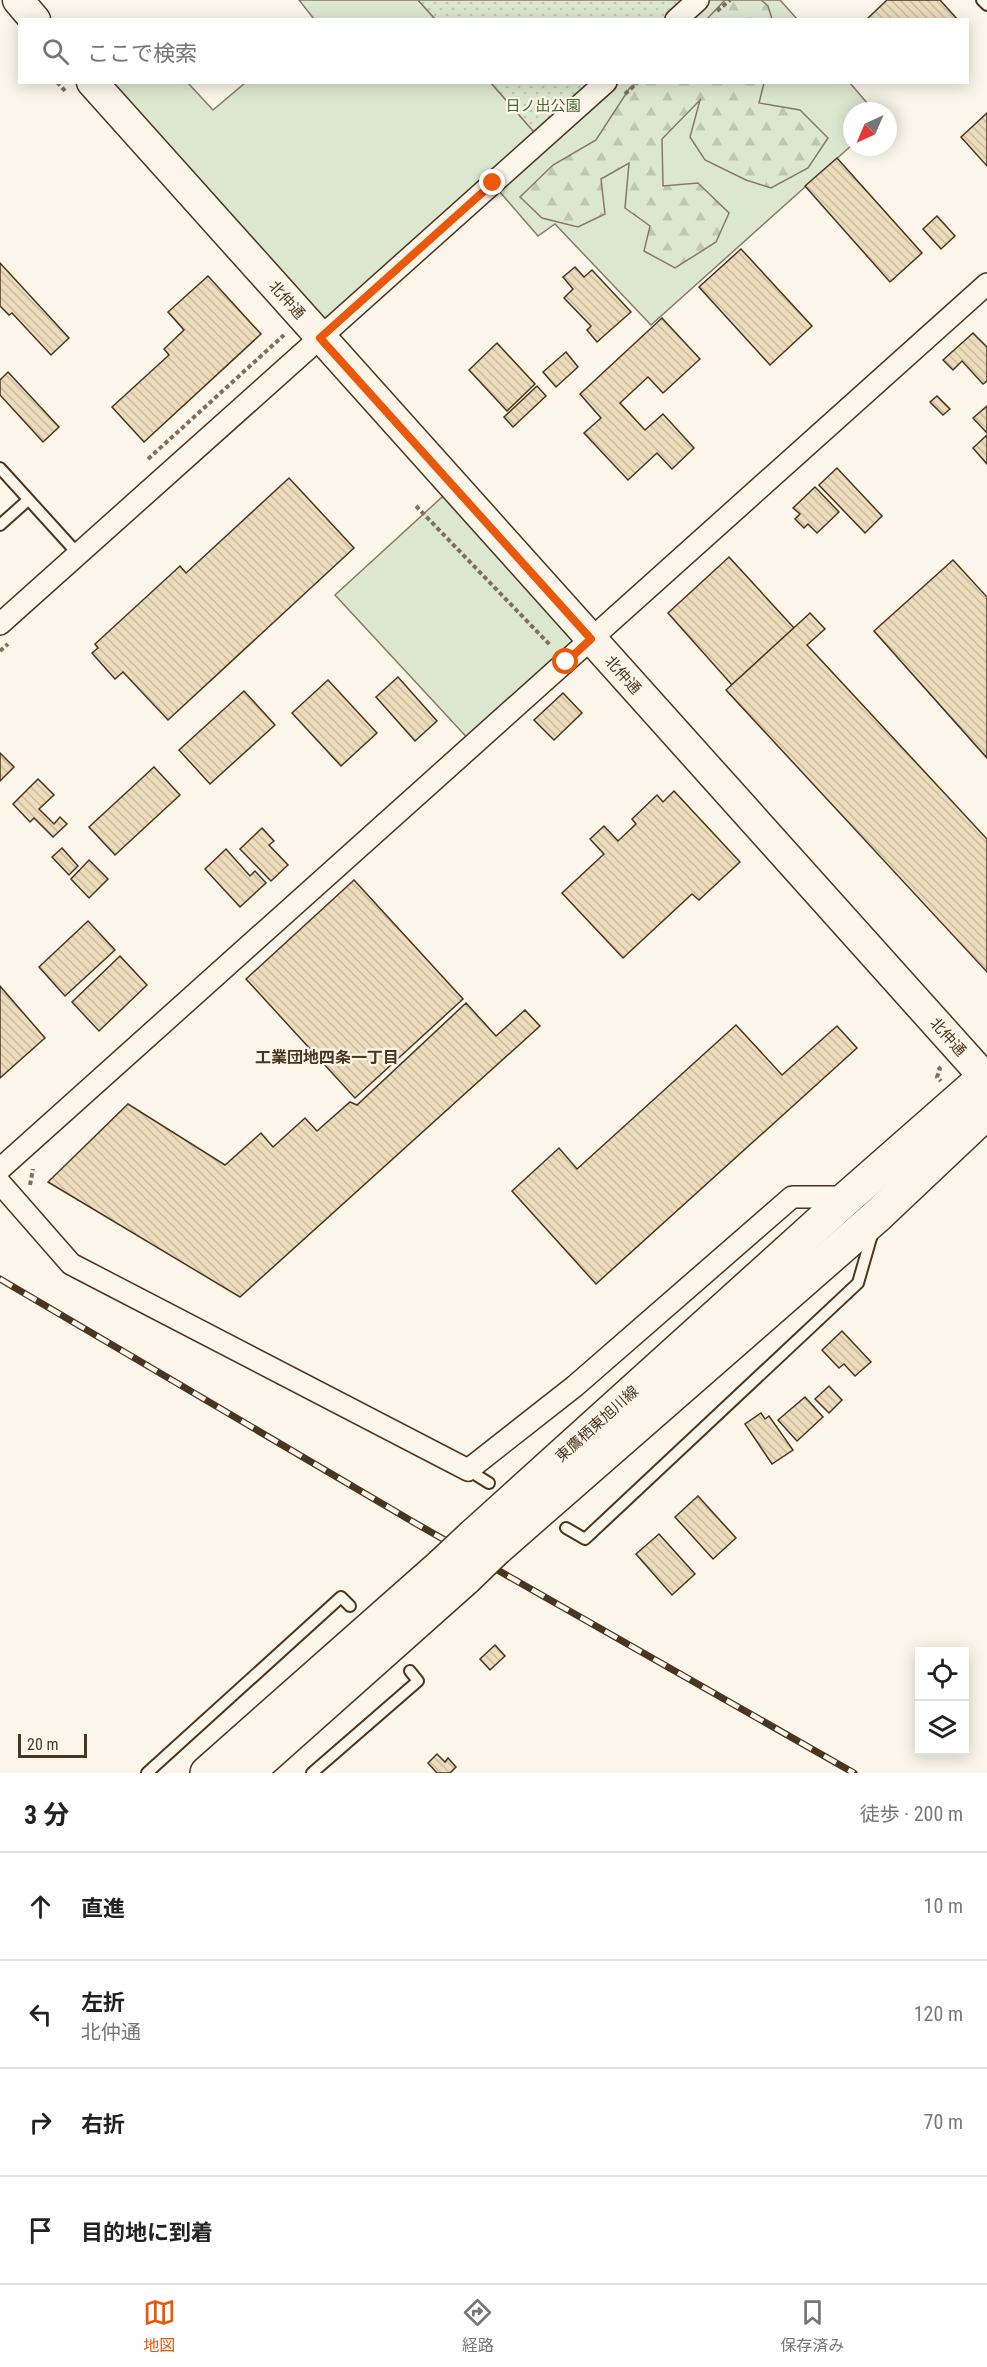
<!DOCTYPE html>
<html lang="ja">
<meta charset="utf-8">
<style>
:root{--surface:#fff;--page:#f2f2f2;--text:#222;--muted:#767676;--line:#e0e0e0;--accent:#ea580c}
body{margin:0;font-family:"Roboto Condensed","Noto Sans JP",sans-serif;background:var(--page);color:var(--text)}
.controls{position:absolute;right:18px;bottom:18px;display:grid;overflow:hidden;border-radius:0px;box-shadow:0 3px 15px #0003}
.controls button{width:54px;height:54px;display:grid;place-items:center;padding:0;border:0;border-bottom:2px solid var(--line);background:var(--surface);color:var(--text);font:30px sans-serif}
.compass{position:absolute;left:843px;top:102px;width:54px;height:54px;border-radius:50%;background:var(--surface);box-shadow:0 3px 15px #0003;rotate:224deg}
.scale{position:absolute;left:18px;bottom:15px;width:69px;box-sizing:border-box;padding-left:6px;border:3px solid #4a3520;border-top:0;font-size:16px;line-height:21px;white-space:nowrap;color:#4a3520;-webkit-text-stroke:4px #fbf6e9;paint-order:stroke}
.stop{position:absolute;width:18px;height:18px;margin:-14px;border:4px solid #ea580c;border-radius:50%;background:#fff}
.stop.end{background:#ea580c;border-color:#fff;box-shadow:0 2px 6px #0008}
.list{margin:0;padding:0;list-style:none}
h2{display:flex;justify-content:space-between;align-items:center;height:78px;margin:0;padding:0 24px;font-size:26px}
h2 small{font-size:20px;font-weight:400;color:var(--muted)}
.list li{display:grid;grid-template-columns:39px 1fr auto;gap:18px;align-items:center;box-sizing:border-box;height:108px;padding:0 24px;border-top:2px solid var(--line)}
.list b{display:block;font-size:22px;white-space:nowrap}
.list p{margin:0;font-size:20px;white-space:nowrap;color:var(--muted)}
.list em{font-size:20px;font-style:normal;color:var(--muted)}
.icon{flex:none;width:33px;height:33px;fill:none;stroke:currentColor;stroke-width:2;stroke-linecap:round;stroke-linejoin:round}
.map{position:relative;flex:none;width:987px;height:1773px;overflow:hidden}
.search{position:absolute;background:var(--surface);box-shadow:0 3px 15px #0003;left:18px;right:18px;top:18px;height:66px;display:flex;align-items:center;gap:15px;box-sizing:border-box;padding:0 21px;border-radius:0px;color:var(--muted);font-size:22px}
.sheet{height:510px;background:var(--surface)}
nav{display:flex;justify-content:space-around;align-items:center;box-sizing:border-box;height:84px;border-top:2px solid var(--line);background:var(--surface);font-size:16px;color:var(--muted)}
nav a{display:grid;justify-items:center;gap:3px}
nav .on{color:var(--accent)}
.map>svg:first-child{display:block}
.grass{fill:#dce7d0;stroke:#887966;stroke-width:1.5}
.forest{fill:url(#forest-firs);stroke:#887966;stroke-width:1.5}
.park{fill:url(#park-dots);stroke:#887966;stroke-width:1.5}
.building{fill:url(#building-back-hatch);stroke:#4a3520;stroke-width:1.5}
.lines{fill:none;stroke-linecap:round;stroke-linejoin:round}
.lane-casing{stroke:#4a3520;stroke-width:14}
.street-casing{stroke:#4a3520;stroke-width:24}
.secondary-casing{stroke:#4a3520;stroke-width:33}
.primary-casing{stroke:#4a3520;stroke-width:36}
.path{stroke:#7f6f5c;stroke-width:4;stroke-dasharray:4.5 3;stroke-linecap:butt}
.lane{stroke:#fbf6e9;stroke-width:10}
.street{stroke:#fbf6e9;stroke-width:21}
.secondary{stroke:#fbf6e9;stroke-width:30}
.primary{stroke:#fbf6e9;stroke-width:33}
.rail-casing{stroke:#4a3520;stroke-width:7}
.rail{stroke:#fbf6e9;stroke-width:4.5;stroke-dasharray:14;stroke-linecap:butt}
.primary-bridge-casing{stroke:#4a3520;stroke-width:36;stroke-linecap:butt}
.primary-bridge{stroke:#fbf6e9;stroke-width:33}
.route{stroke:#ea580c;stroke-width:8}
.labels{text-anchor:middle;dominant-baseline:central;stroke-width:4.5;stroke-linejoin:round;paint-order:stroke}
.park-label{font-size:15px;fill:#436837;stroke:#fbf6e9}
.street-label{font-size:15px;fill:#4a3520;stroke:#fbf6e9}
.neighbourhood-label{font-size:16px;font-weight:bold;fill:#4a3520;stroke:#fbf6e9}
</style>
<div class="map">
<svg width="987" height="1773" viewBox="0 0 987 1773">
<defs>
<pattern id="forest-firs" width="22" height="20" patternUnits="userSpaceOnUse" patternTransform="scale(1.5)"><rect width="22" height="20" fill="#dce7d0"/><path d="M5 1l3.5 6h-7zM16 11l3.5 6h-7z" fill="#bec7b2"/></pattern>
<pattern id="park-dots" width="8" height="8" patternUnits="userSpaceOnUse" patternTransform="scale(1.5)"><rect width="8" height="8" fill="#dce7d0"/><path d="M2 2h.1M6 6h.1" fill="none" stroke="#bec7b2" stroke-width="1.8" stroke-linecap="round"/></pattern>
<pattern id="building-back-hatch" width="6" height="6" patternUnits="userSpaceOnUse" patternTransform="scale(1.5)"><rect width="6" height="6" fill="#ecdcbc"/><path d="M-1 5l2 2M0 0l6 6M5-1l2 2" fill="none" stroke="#ccbda1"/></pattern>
</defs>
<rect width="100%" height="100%" fill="#fbf6e9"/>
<!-- grass -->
<g class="grass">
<path d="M 299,0 L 418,0 L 435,19 L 314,19 Z"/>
<path d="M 698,0 L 780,0 L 797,19 L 676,20 Z"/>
<path d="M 92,83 L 188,83 L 213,110 L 245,83 L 491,83 L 541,140 L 606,83 L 850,83 L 874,111 L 852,111 L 852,145 L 651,325 L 555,224 L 538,236 L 493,184 L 320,338 Z"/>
<path d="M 453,487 L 591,639 L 473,744 L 335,595 Z"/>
</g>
<!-- forest -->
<g class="forest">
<path d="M 725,0 L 761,0 L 768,6 L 772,19 L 707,19 Z"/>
<path d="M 638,82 L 764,83 L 759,103 L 800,110 L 828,138 L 808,168 L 771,188 L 746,180 L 705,160 L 690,137 L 700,100 L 662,139 L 663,186 L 698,183 L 729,213 L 716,242 L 675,268 L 644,251 L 650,226 L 625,208 L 629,163 L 601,179 L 605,214 L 578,227 L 542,218 L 520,197 L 553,165 L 596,140 L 629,89 Z"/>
</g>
<!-- park -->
<g class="park">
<path d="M 418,0 L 698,0 L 676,20 L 435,19 Z"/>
<path d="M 491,83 L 606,83 L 541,140 Z"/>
</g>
<!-- building -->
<g class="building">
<path d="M 887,0 L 940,0 L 958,20 L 866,20 Z"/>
<path d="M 987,113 L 987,166 L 961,137 Z"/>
<path d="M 837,158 L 922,253 L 890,282 L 805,186 Z"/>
<path d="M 937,216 L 955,236 L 941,249 L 923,229 Z"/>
<path d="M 741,249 L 812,326 L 770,365 L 699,287 Z"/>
<path d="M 0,263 L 69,338 L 51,355 L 12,313 L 9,315 L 0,306 Z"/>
<path d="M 575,267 L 584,277 L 592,270 L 631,312 L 597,342 L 587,330 L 591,326 L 564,298 L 573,289 L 563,277 Z"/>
<path d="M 208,276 L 261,334 L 144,442 L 112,407 L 169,355 L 164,349 L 184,330 L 168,312 Z"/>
<path d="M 662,318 L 700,359 L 663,393 L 648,377 L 620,403 L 645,430 L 663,414 L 694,448 L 672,469 L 657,453 L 628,480 L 584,433 L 601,418 L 580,394 Z"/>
<path d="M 973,333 L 987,347 L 987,381 L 983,384 L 962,361 L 953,370 L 943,360 Z"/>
<path d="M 497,343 L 535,384 L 507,411 L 469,370 Z"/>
<path d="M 566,352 L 578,367 L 556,387 L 543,372 Z"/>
<path d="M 8,372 L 59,427 L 43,442 L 0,395 L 0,380 Z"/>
<path d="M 537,386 L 546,396 L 513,427 L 504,417 Z"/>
<path d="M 937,396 L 950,409 L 943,415 L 930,402 Z"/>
<path d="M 987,406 L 987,433 L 973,418 Z"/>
<path d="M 987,435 L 987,464 L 973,448 Z"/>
<path d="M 837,468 L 882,516 L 865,533 L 819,485 Z"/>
<path d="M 289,478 L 354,548 L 168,720 L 123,672 L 115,679 L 92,653 L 98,648 L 95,644 L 180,566 L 186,573 Z"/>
<path d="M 815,487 L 839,512 L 817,533 L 808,524 L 804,528 L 795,519 L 800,514 L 793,508 Z"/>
<path d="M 729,557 L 794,628 L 732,685 L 668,613 Z"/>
<path d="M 953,560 L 987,597 L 987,758 L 874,631 Z"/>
<path d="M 810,613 L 825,629 L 807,645 L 987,839 L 987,972 L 726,690 Z"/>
<path d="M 398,677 L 437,721 L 415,741 L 376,697 Z"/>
<path d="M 328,680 L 377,733 L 341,766 L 292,713 Z"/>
<path d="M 244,691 L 275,725 L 210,784 L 179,750 Z"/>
<path d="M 563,693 L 582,713 L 554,740 L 534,720 Z"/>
<path d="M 0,753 L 14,767 L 0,781 Z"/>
<path d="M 154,767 L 180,795 L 115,855 L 89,827 Z"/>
<path d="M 38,779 L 54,795 L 39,809 L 54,824 L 60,817 L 67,824 L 53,837 L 34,818 L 30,822 L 13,804 Z"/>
<path d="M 674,791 L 740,862 L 699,900 L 692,894 L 623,958 L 562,893 L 604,854 L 590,839 L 604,826 L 618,841 L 636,824 L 632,819 L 657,795 L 663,802 Z"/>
<path d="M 262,828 L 274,841 L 269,845 L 288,865 L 271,881 L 240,849 Z"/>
<path d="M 62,848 L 78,866 L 69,875 L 52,857 Z"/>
<path d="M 226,849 L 250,876 L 255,871 L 266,883 L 240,907 L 205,869 Z"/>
<path d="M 89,860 L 108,879 L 89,898 L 71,879 Z"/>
<path d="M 354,880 L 463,999 L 355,1098 L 246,979 Z"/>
<path d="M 88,921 L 115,950 L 65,996 L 39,967 Z"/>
<path d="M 120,956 L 147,985 L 99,1031 L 72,1002 Z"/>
<path d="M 0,986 L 45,1038 L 0,1078 Z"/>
<path d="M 466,1003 L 496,1036 L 525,1010 L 540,1026 L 240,1297 L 48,1182 L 128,1104 L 225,1165 L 261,1133 L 273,1147 L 305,1118 L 317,1131 L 350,1102 L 357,1105 Z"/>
<path d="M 736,1025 L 782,1075 L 837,1026 L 857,1048 L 596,1284 L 512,1191 L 559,1148 L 577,1169 Z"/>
<path d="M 842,1331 L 871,1362 L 855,1376 L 844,1364 L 839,1368 L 822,1350 Z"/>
<path d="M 829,1386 L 842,1400 L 829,1413 L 815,1399 Z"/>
<path d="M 805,1397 L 823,1417 L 797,1441 L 778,1420 Z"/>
<path d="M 761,1413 L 765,1419 L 769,1416 L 793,1450 L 772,1464 L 745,1424 Z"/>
<path d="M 698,1496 L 736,1538 L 713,1559 L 675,1517 Z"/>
<path d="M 659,1534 L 695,1574 L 672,1595 L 636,1554 Z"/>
<path d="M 495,1645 L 505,1656 L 490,1670 L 480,1659 Z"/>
<path d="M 437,1754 L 445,1762 L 448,1758 L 456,1767 L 450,1773 L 437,1773 L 428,1763 Z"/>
</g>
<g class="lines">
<defs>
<g id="lane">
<path d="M 982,0 L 987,5"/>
<path d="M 0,468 L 78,554"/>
<path d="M 0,525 L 28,500"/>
<path d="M 468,1470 L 489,1483"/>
<path d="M 566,1528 L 585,1539 L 858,1283 L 873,1231"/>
<path d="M 147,1773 L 341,1597 L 350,1606"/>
<path d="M 312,1773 L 418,1681 L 410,1671"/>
</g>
<g id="street">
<path d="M 676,20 L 698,0"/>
<path d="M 0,624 L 606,82"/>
<path d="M 0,1169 L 987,284"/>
<path d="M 0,1183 L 71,1264 L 468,1470 L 575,1386 L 792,1197 L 848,1197"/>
</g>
<g id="secondary">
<path d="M 18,0 L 35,20"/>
<path d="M 92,82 L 987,1080"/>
</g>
<g id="primary">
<path d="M 474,1535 L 848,1197 L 987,1075"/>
<path d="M 496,1549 L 877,1216 L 987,1112"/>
<path d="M 207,1773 L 442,1565"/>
<path d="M 247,1773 L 466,1578"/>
</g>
</defs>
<!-- lane casing -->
<use href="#lane" class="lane-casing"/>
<!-- street casing -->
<use href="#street" class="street-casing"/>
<!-- secondary casing -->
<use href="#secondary" class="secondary-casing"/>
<!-- primary casing -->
<use href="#primary" class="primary-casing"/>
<!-- path -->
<g class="path">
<path d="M 717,11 L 730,0"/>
<path d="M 57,82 L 67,93"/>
<path d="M 625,94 L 638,82"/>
<path d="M 148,459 L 284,335"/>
<path d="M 416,506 L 551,646"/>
<path d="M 0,651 L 8,644"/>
<path d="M 938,1067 L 940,1069 L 937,1077 L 941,1081"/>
<path d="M 30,1185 L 33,1169"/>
</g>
<!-- lane -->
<use href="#lane" class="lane"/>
<!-- street -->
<use href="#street" class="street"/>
<!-- secondary -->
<use href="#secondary" class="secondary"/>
<!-- primary -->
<use href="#primary" class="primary"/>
<defs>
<path id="rail" d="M 0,1279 L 415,1523 L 854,1773"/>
</defs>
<!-- rail casing -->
<use href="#rail" class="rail-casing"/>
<!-- rail -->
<use href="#rail" class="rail"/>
<defs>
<g id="primary-bridge">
<path d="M 442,1565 L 474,1535"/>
<path d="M 466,1578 L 496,1549"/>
</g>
</defs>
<!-- primary-bridge casing -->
<use href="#primary-bridge" class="primary-bridge-casing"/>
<!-- primary-bridge -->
<use href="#primary-bridge" class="primary-bridge"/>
</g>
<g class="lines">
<!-- route -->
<path class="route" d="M 493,183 L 320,338 L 591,639 L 566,662"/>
</g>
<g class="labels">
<!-- park labels -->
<g class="park-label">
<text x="543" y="106">日ノ出公園</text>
</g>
<!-- street labels -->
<g class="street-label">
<text transform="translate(287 300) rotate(48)">北仲通</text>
<text transform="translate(623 675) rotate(48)">北仲通</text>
<text transform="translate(948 1037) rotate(48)">北仲通</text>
<text transform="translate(597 1424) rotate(-42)">東鷹栖東旭川線</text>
</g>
<!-- neighbourhood labels -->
<g class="neighbourhood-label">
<text x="327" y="1057">工業団地四条一丁目</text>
</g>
</g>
</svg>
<div class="controls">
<button><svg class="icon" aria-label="locate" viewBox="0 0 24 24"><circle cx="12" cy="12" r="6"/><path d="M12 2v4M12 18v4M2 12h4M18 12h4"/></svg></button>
<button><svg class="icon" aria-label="layers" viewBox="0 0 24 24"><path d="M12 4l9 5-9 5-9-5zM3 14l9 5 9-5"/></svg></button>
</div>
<svg class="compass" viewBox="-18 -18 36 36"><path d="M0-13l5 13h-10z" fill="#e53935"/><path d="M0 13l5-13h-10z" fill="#767676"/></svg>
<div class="scale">20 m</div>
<div class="stop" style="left:566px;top:662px"></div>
<div class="stop end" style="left:493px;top:183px"></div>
<div class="search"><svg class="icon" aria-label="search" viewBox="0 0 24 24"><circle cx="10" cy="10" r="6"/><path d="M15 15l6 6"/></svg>ここで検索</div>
</div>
<section class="sheet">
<h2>3 分<small>徒歩 · 200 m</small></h2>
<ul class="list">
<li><svg class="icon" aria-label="ahead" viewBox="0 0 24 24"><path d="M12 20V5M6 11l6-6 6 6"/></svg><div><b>直進</b></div><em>10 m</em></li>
<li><svg class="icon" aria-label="left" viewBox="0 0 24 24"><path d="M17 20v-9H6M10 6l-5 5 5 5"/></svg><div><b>左折</b><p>北仲通</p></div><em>120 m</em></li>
<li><svg class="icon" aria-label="right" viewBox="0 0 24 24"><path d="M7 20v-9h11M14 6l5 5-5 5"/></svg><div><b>右折</b></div><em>70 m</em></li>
<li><svg class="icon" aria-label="arrive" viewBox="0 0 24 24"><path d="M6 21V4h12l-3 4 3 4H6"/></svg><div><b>目的地に到着</b></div></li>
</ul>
</section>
<nav>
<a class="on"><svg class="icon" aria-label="map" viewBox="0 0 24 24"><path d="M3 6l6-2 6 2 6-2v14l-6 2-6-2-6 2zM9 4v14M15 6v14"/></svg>地図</a>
<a><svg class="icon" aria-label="directions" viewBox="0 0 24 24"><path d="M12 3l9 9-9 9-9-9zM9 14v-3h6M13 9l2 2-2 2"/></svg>経路</a>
<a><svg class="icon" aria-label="saved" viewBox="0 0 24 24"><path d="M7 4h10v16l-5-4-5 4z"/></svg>保存済み</a>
</nav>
